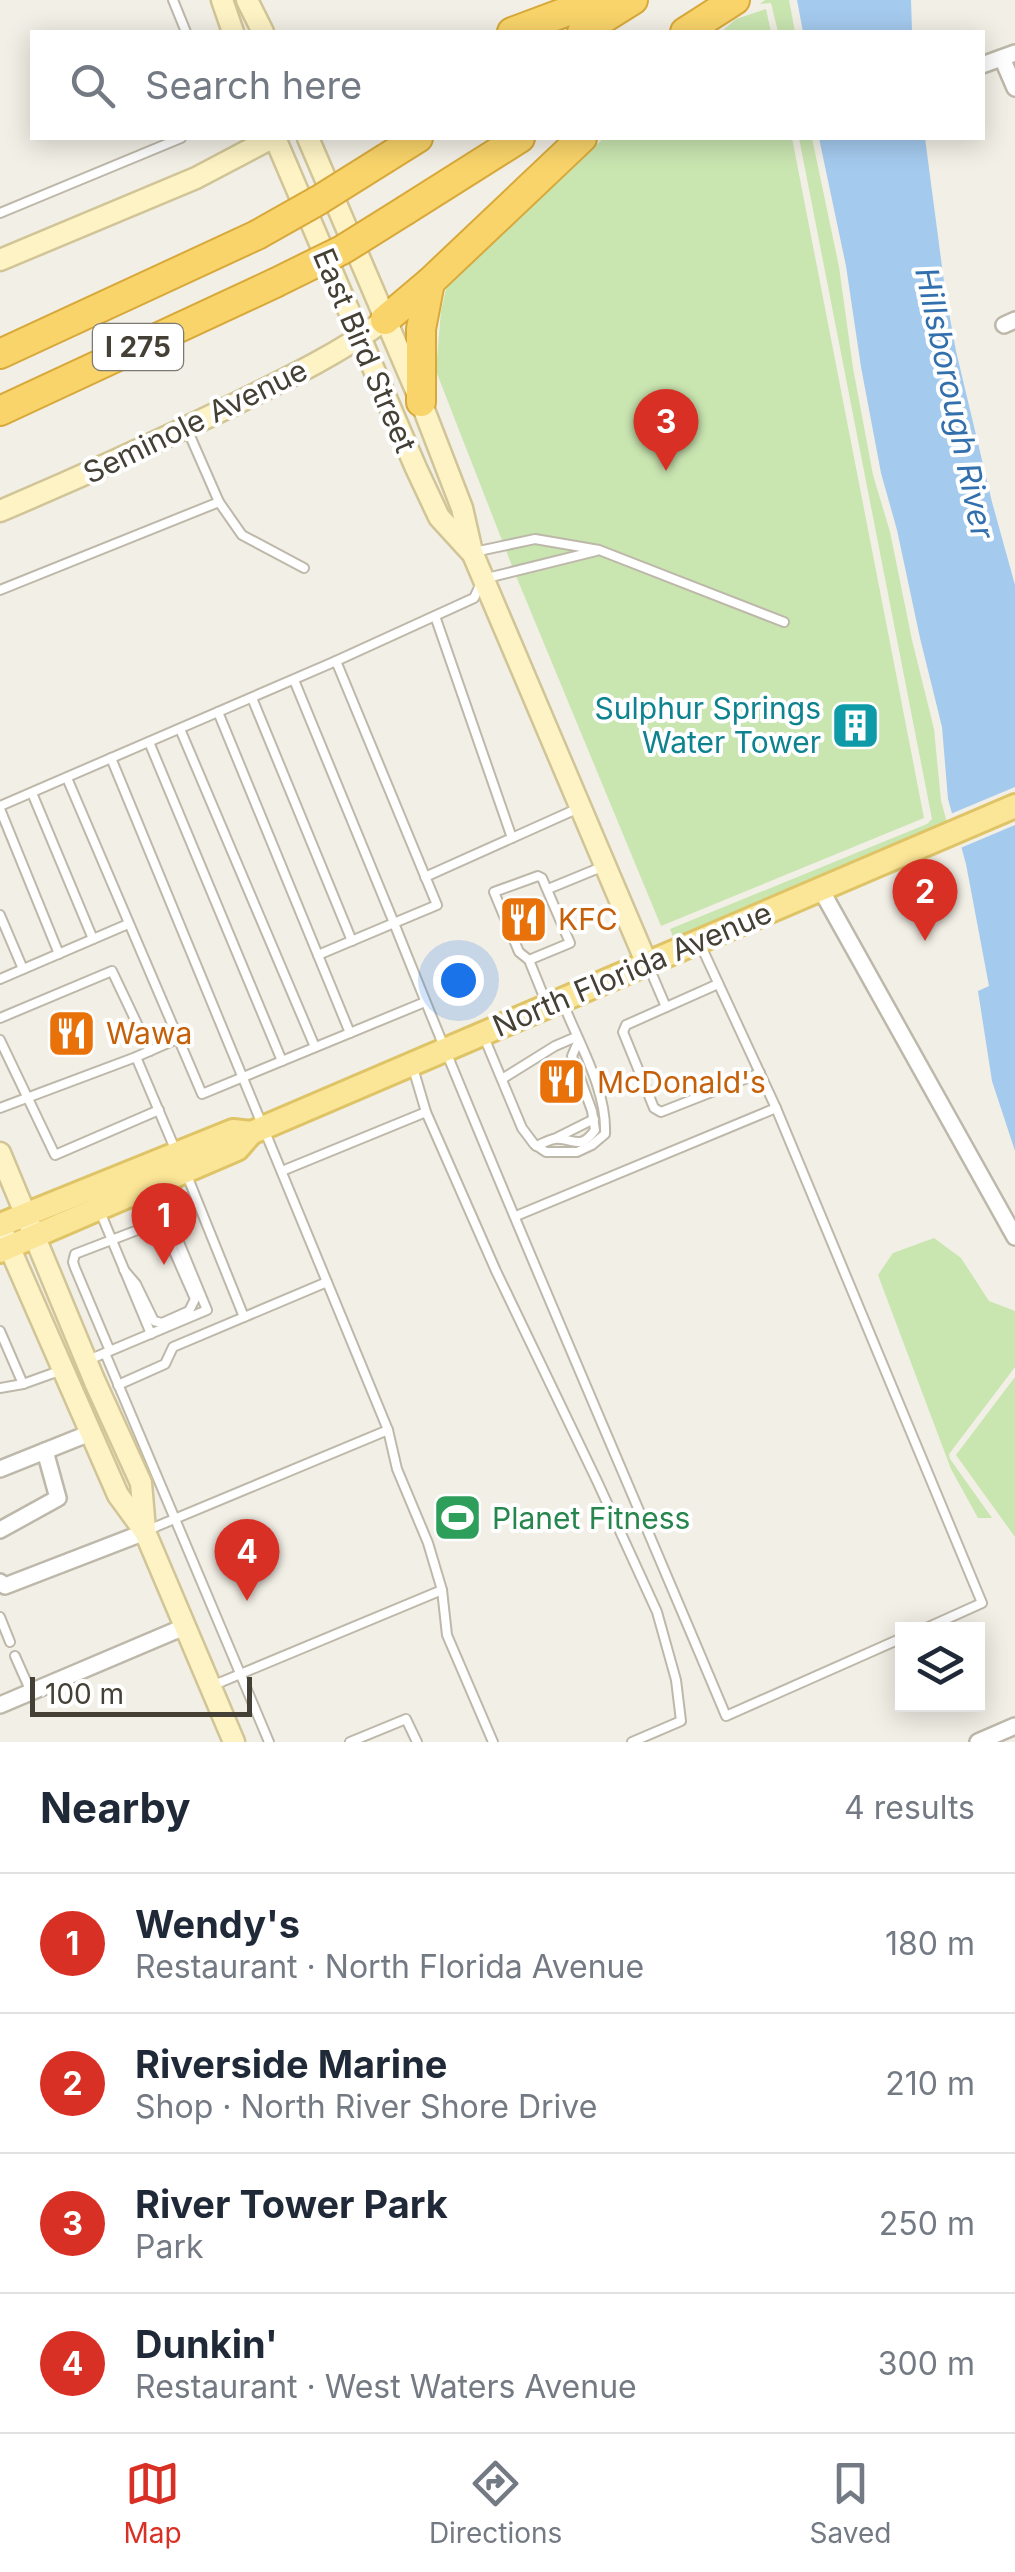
<!DOCTYPE html>
<meta charset="utf-8">
<style>
:root{--surface:#fff;--page:#f2f2f3;--text:#1f2937;--muted:#747a83;--line:#e0e1e3;--accent:#d93025}
body{margin:0;font-family:Inter,sans-serif;background:var(--page);color:var(--text)}
.controls{position:absolute;right:30px;bottom:30px;display:grid;overflow:hidden;border-radius:0px;box-shadow:0 5px 25px #0003}
.controls button{width:90px;height:90px;display:grid;place-items:center;padding:0;border:0;border-bottom:2px solid var(--line);background:var(--surface);color:var(--text);font:50px sans-serif}
.scale{position:absolute;left:30px;bottom:25px;width:222px;box-sizing:border-box;padding-left:10px;border:5px solid #454035;border-top:0;font-size:28px;line-height:35px;white-space:nowrap;color:#454035;-webkit-text-stroke:8px #fff;paint-order:stroke}
.you{position:absolute;left:458px;top:980px;width:35px;height:35px;margin:-25px;border:8px solid #fff;border-radius:50%;background:#1a73e8;box-shadow:0 0 0 15px #1a73e833}
.badge{display:grid;place-items:center;width:65px;height:65px;border-radius:50%;background:var(--accent);color:#fff;font-size:32px;font-weight:700}
.pin{position:absolute;translate:-50% -82px;filter:drop-shadow(0 2px 5px #0008)}
.pin::after{content:'';position:absolute;top:52px;width:35px;height:30px;background:inherit;clip-path:polygon(0 0,100% 0,50% 100%)}
.list{margin:0;padding:0;list-style:none}
h2{display:flex;justify-content:space-between;align-items:center;height:130px;margin:0;padding:0 40px;font-size:42px}
h2 small{font-size:32px;font-weight:400;color:var(--muted)}
.list li{display:grid;grid-template-columns:65px 1fr auto;gap:30px;align-items:center;box-sizing:border-box;height:140px;padding:0 40px;border-top:2px solid var(--line)}
.list b{display:block;font-size:38px;white-space:nowrap}
.list p{margin:0;font-size:32px;white-space:nowrap;color:var(--muted)}
.list em{font-size:32px;font-style:normal;color:var(--muted)}
.icon{flex:none;width:55px;height:55px;fill:none;stroke:currentColor;stroke-width:2;stroke-linecap:round;stroke-linejoin:round}
.map{position:relative;flex:none;width:1015px;height:1742px;overflow:hidden}
.search{position:absolute;background:var(--surface);box-shadow:0 5px 25px #0003;left:30px;right:30px;top:30px;height:110px;display:flex;align-items:center;gap:25px;box-sizing:border-box;padding:0 35px;border-radius:0px;color:var(--muted);font-size:38px}
.sheet{height:690px;background:var(--surface)}
nav{display:flex;justify-content:space-around;align-items:center;box-sizing:border-box;height:140px;border-top:2px solid var(--line);background:var(--surface);font-size:28px;color:var(--muted)}
nav a{display:grid;justify-items:center;gap:5px}
nav .on{color:var(--accent)}
.map>svg:first-child{display:block}
.green{fill:#c9e5b0}
.water{fill:#a4caee}
.pier{fill:#f2efe6}
.lines{fill:none;stroke-linecap:round;stroke-linejoin:round}
.lane-casing{stroke:#bdb8a9;stroke-width:12}
.street-casing{stroke:#bdb8a9;stroke-width:20}
.secondary-casing{stroke:#d1c597;stroke-width:25}
.primary-casing{stroke:#dfc467;stroke-width:28}
.highway-casing{stroke:#d8a93a;stroke-width:32}
.lane{stroke:#fff;stroke-width:8}
.street{stroke:#fff;stroke-width:15}
.secondary{stroke:#fdf3c5;stroke-width:20}
.primary{stroke:#fbe596;stroke-width:22}
.highway{stroke:#f9d46a;stroke-width:28}
.highway-bridge-casing{stroke:#d8a93a;stroke-width:32;stroke-linecap:butt}
.highway-bridge{stroke:#f9d46a;stroke-width:28}
.labels{text-anchor:middle;dominant-baseline:central;stroke-width:8;stroke-linejoin:round;paint-order:stroke}
.shield{fill:#fff;stroke:#7d7972;stroke-width:2.5}
.shield-label{font-size:28px;font-weight:bold;fill:#454035}
.street-label{font-size:30px;fill:#454035;stroke:#fff}
.culture-label{font-size:30px;fill:#0d838f;stroke:#fff;text-anchor:end}
.food-label{font-size:30px;fill:#c56008;stroke:#fff;text-anchor:start}
.leisure-label{font-size:30px;fill:#27864d;stroke:#fff;text-anchor:start}
.water-label{font-size:32px;font-style:italic;fill:#3270ad;stroke:#fff}
</style>
<div class="map">
<svg width="1015" height="1742" viewBox="0 0 1015 1742">
<rect width="100%" height="100%" fill="#f2efe6"/>
<!-- green -->
<g class="green">
<path d="M 765,0 L 789,0 L 795,32 L 778,32 L 771,3 L 760,4 Z"/>
<path d="M 766,9 L 771,32 L 721,32 L 736,19 Z"/>
<path d="M 604,138 L 792,138 L 924,818 L 661,926 L 514,571 L 436,371 L 441,311 L 449,276 Z"/>
<path d="M 799,138 L 812,138 L 839,267 L 853,368 L 873,475 L 890,532 L 912,640 L 934,729 L 941,801 L 948,826 L 675,942 L 670,929 L 927,824 L 932,819 Z"/>
<path d="M 934,1238 L 961,1258 L 989,1301 L 1015,1311 L 1015,1367 L 949,1454 L 950,1459 L 992,1518 L 978,1518 L 951,1469 L 878,1275 L 893,1253 Z"/>
<path d="M 1015,1377 L 1015,1537 L 956,1455 Z"/>
</g>
<!-- water -->
<g class="water">
<path d="M 797,0 L 911,0 L 912,32 L 803,32 Z"/>
<path d="M 819,138 L 925,138 L 946,297 L 956,351 L 992,502 L 1015,585 L 1015,1151 L 992,1081 L 978,991 L 989,986 L 966,864 L 948,799 L 942,727 L 920,638 L 897,530 L 881,473 L 861,367 L 846,266 Z"/>
</g>
<!-- pier -->
<path class="pier" d="M 1015,787 L 1015,825 L 958,849 L 948,815 Z"/>
<g class="lines">
<defs>
<g id="lane">
<path d="M 173,0 L 186,32"/>
<path d="M 0,213 L 181,138"/>
<path d="M 219,502 L 242,535 L 304,568"/>
<path d="M 474,552 L 535,539 L 599,550 L 784,622"/>
<path d="M 0,590 L 219,502 L 187,429"/>
<path d="M 435,616 L 512,838"/>
<path d="M 336,661 L 474,598 L 483,579 L 596,551"/>
<path d="M 294,680 L 394,923 L 318,955"/>
<path d="M 252,698 L 352,941"/>
<path d="M 218,712 L 350,1033"/>
<path d="M 180,729 L 315,1047"/>
<path d="M 149,742 L 282,1061"/>
<path d="M 111,758 L 388,1430 L 397,1469 L 428,1543 L 442,1590 L 447,1635 L 493,1742"/>
<path d="M 67,778 L 202,1094 L 425,1002"/>
<path d="M 32,793 L 93,939"/>
<path d="M 0,806 L 336,661 L 437,905 L 394,923 C 500,1189 615,1452 726,1716 L 902,1638"/>
<path d="M 0,809 L 59,954"/>
<path d="M 425,877 L 581,807"/>
<path d="M 548,889 L 604,866"/>
<path d="M 0,915 L 23,969"/>
<path d="M 701,946 L 776,1108 L 982,1603 L 922,1630"/>
<path d="M 529,960 L 570,943 L 542,878 L 538,876 L 494,892 L 519,952 L 529,960 L 546,1002"/>
<path d="M 648,965 L 666,1007"/>
<path d="M 0,979 L 128,924"/>
<path d="M 718,984 L 626,1025 L 623,1032 L 654,1108 L 661,1112 L 760,1073"/>
<path d="M 0,1018 L 112,971 L 150,1051"/>
<path d="M 484,1037 L 522,1128 L 534,1144 L 546,1152 L 577,1152 L 592,1145 L 605,1134 C 607,1090 579,1044 563,1003"/>
<path d="M 0,1040 L 55,1155 L 159,1110"/>
<path d="M 136,1057 L 175,1149"/>
<path d="M 413,1068 L 426,1112"/>
<path d="M 502,1079 L 555,1046 L 576,1037"/>
<path d="M 0,1108 L 136,1057 L 177,1039"/>
<path d="M 554,1139 L 594,1119"/>
<path d="M 536,1146 C 542,1144 548,1140 554,1139 C 574,1137 579,1152 595,1130 L 592,1111 L 572,1056 L 578,1042"/>
<path d="M 282,1171 L 426,1112 L 496,1271 L 597,1481 L 657,1612 L 676,1680 L 681,1721 L 632,1742"/>
<path d="M 186,1173 L 244,1317"/>
<path d="M 101,1214 L 151,1334"/>
<path d="M 516,1216 L 776,1108"/>
<path d="M 124,1270 L 136,1284 L 154,1321 L 162,1323 L 189,1311 L 195,1299 L 173,1249 L 169,1218 L 197,1202"/>
<path d="M 0,1331 L 23,1384 L 62,1370"/>
<path d="M 105,1353 L 269,1742"/>
<path d="M 86,1361 L 207,1310 L 169,1218 L 75,1254 L 73,1262 L 75,1268 L 110,1351"/>
<path d="M 118,1385 L 165,1364 L 173,1347 L 327,1282"/>
<path d="M 0,1388 L 23,1384"/>
<path d="M 148,1530 L 388,1430"/>
<path d="M 0,1617 L 10,1642"/>
<path d="M 15,1656 L 31,1692"/>
<path d="M 214,1685 L 442,1590"/>
<path d="M 350,1742 L 406,1719 L 417,1742"/>
</g>
<g id="street">
<path d="M 1002,58 L 1015,88"/>
<path d="M 982,65 L 1015,53"/>
<path d="M 1004,325 L 1015,320"/>
<path d="M 820,888 L 1015,1237"/>
<path d="M 0,1469 L 90,1433"/>
<path d="M 0,1530 L 58,1498 L 45,1451"/>
<path d="M 0,1582 L 5,1586 L 145,1532"/>
<path d="M 0,1705 L 184,1627"/>
<path d="M 978,1742 L 1015,1726"/>
</g>
<g id="secondary">
<path d="M 222,0 L 233,32"/>
<path d="M 247,0 L 263,32"/>
<path d="M 275,138 L 416,468 L 439,517 L 470,551"/>
<path d="M 308,138 L 421,402 L 462,508 L 472,552 L 647,964"/>
<path d="M 0,260 L 196,178 L 272,138"/>
<path d="M 0,511 C 78,478 155,443 231,406 C 284,380 337,355 385,320"/>
<path d="M 0,1153 L 95,1382 L 141,1483 L 145,1530"/>
<path d="M 4,1235 L 118,1495 L 145,1532 L 234,1742"/>
</g>
<g id="primary">
<path d="M 0,1225 L 233,1131 L 251,1133"/>
<path d="M 0,1251 L 237,1149 L 251,1133 L 1015,806"/>
</g>
<g id="highway">
<path d="M 512,32 L 598,0"/>
<path d="M 582,32 L 633,0"/>
<path d="M 685,32 L 735,0"/>
<path d="M 386,158 L 418,138"/>
<path d="M 406,210 L 520,138"/>
<path d="M 385,320 L 430,282 L 582,138"/>
<path d="M 0,354 L 257,235"/>
<path d="M 421,402 L 421,329 L 430,282"/>
<path d="M 0,411 L 275,283"/>
</g>
</defs>
<!-- lane casing -->
<use href="#lane" class="lane-casing"/>
<!-- street casing -->
<use href="#street" class="street-casing"/>
<!-- secondary casing -->
<use href="#secondary" class="secondary-casing"/>
<!-- primary casing -->
<use href="#primary" class="primary-casing"/>
<!-- highway casing -->
<use href="#highway" class="highway-casing"/>
<!-- lane -->
<use href="#lane" class="lane"/>
<!-- street -->
<use href="#street" class="street"/>
<!-- secondary -->
<use href="#secondary" class="secondary"/>
<!-- primary -->
<use href="#primary" class="primary"/>
<!-- highway -->
<use href="#highway" class="highway"/>
<defs>
<g id="highway-bridge">
<path d="M 257,235 L 319,200 L 386,158"/>
<path d="M 275,283 L 342,250 L 406,210"/>
</g>
</defs>
<!-- highway-bridge casing -->
<use href="#highway-bridge" class="highway-bridge-casing"/>
<!-- highway-bridge -->
<use href="#highway-bridge" class="highway-bridge"/>
</g>
<!-- icons -->
<defs>
<symbol id="building-square" viewBox="-11 -11 22 22"><rect x="-9" y="-9" width="18" height="18" rx="4" fill="#0f9aa8" stroke="#fff"/><path d="M-4-6H4V6H1V3H-1V6H-4ZM-2.5-4.3h1.7v1.8h-1.7ZM.8-4.3h1.7v1.8H.8ZM-2.5-1h1.7V.8h-1.7ZM.8-1h1.7V.8H.8Z" fill="#fff"/></symbol>
<symbol id="restaurant-square" viewBox="-11 -11 22 22"><rect x="-9" y="-9" width="18" height="18" rx="4" fill="#e8710a" stroke="#fff"/><path d="M-5-6h1v4h1v-4h1v4h1v-4h1v5L-1.5 .5V6h-2V.5L-5-1ZM5-6V6H3V1.5H1.5Q1.5-4 5-6Z" fill="#fff"/></symbol>
<symbol id="stadium-square" viewBox="-11 -11 22 22"><rect x="-9" y="-9" width="18" height="18" rx="4" fill="#2e9e5b" stroke="#fff"/><path d="M0-5a6.5 5 0 1 0 0 10a6.5 5 0 1 0 0-10ZM-3.5-1.8h7v3.6h-7Z" fill="#fff"/></symbol>
</defs>
<g fill-rule="evenodd">
<use href="#building-square" x="828" y="698" width="55" height="55"/>
<use href="#restaurant-square" x="496" y="892" width="55" height="55"/>
<use href="#restaurant-square" x="44" y="1006" width="55" height="55"/>
<use href="#restaurant-square" x="534" y="1054" width="55" height="55"/>
<use href="#stadium-square" x="430" y="1490" width="55" height="55"/>
</g>
<g class="labels">
<!-- shield labels -->
<rect class="shield" x="93" y="324" width="90" height="46" rx="8"/>
<g class="shield-label">
<text x="138" y="347">I 275</text>
</g>
<!-- street labels -->
<g class="street-label">
<text transform="translate(365 350) rotate(67)">East Bird Street</text>
<text transform="translate(195 421) rotate(-26)">Seminole Avenue</text>
<text transform="translate(632 969) rotate(-23)">North Florida Avenue</text>
</g>
<!-- culture labels -->
<g class="culture-label">
<text x="821" y="708">Sulphur Springs<tspan x="821" dy="34">Water Tower</tspan></text>
</g>
<!-- food labels -->
<g class="food-label">
<text x="558" y="919">KFC</text>
<text x="106" y="1033">Wawa</text>
<text x="597" y="1082">McDonald's</text>
</g>
<!-- leisure labels -->
<g class="leisure-label">
<text x="492" y="1518">Planet Fitness</text>
</g>
<!-- water labels -->
<g class="water-label">
<text transform="translate(955 403) rotate(78)">Hillsborough River</text>
</g>
</g>
</svg>
<div class="controls">
<button><svg class="icon" aria-label="layers" viewBox="0 0 24 24"><path d="M12 4l9 5-9 5-9-5zM3 14l9 5 9-5"/></svg></button>
</div>
<div class="scale">100 m</div>
<div class="you"></div>
<div class="pin badge" style="left:164px;top:1265px">1</div>
<div class="pin badge" style="left:925px;top:941px">2</div>
<div class="pin badge" style="left:666px;top:471px">3</div>
<div class="pin badge" style="left:247px;top:1601px">4</div>
<div class="search"><svg class="icon" aria-label="search" viewBox="0 0 24 24"><circle cx="10" cy="10" r="6"/><path d="M15 15l6 6"/></svg>Search here</div>
</div>
<section class="sheet">
<h2>Nearby<small>4 results</small></h2>
<ul class="list">
<li><span class="badge">1</span><div><b>Wendy's</b><p>Restaurant · North Florida Avenue</p></div><em>180 m</em></li>
<li><span class="badge">2</span><div><b>Riverside Marine</b><p>Shop · North River Shore Drive</p></div><em>210 m</em></li>
<li><span class="badge">3</span><div><b>River Tower Park</b><p>Park</p></div><em>250 m</em></li>
<li><span class="badge">4</span><div><b>Dunkin'</b><p>Restaurant · West Waters Avenue</p></div><em>300 m</em></li>
</ul>
</section>
<nav>
<a class="on"><svg class="icon" aria-label="map" viewBox="0 0 24 24"><path d="M3 6l6-2 6 2 6-2v14l-6 2-6-2-6 2zM9 4v14M15 6v14"/></svg>Map</a>
<a><svg class="icon" aria-label="directions" viewBox="0 0 24 24"><path d="M12 3l9 9-9 9-9-9zM9 14v-3h6M13 9l2 2-2 2"/></svg>Directions</a>
<a><svg class="icon" aria-label="saved" viewBox="0 0 24 24"><path d="M7 4h10v16l-5-4-5 4z"/></svg>Saved</a>
</nav>
